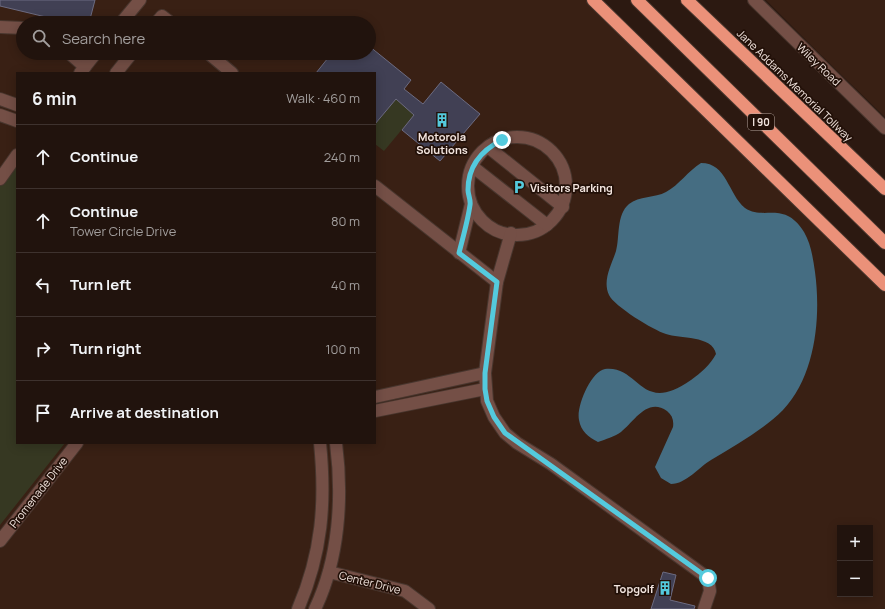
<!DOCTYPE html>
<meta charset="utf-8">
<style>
:root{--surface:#21130d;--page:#2d201b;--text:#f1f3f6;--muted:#a29e9d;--line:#3e322e}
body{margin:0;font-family:Manrope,sans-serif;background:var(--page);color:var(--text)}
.controls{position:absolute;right:12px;bottom:12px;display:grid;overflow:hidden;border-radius:0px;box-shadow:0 2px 10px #0003}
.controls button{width:36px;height:36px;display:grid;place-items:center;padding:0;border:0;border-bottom:1px solid var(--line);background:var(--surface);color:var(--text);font:20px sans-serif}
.stop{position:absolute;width:12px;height:12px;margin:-9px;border:3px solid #54cadd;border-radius:50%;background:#fff}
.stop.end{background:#54cadd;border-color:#fff;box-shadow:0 1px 4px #0008}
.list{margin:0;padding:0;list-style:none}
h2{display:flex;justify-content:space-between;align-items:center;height:52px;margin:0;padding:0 16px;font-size:17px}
h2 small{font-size:13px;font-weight:400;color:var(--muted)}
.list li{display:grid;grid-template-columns:26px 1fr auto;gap:12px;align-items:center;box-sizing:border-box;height:64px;padding:0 16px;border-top:1px solid var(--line)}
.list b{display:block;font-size:15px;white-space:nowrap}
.list p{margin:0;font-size:13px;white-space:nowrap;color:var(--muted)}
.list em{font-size:13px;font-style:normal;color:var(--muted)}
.icon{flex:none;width:22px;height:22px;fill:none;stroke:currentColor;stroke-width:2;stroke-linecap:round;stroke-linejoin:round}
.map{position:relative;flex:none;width:885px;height:609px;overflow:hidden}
.search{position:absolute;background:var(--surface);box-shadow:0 2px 10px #0003;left:16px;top:16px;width:360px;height:44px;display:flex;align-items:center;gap:10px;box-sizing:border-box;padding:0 14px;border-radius:22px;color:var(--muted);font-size:15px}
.panel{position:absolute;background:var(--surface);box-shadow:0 2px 10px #0003;left:16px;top:72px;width:360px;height:372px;border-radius:0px}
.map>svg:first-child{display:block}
.built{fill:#392014;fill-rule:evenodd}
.green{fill:#363822}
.water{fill:#456d82}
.building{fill:#414054;stroke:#6c6b81}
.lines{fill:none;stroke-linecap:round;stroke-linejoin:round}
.minor-casing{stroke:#48362e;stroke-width:14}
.highway-casing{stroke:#48362e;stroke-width:14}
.minor{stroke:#744f46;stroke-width:12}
.highway{stroke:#eb9179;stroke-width:12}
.route{stroke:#54cadd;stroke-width:5}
.labels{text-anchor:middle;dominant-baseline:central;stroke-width:3.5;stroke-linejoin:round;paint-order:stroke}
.shield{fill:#221008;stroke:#b4a59e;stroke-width:1}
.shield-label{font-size:10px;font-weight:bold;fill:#f3e5df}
.street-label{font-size:11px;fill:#f3e5df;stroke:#221008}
.poi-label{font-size:11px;font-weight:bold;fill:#f3e5df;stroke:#221008}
</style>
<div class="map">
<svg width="885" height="609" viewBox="0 0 885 609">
<rect width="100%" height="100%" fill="#2c1911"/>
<!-- built -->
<g class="built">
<path d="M 0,0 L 598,0 L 885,280 L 885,609 L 0,609 ZM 23,23 L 369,23 L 369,53 L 23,53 ZM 17,73 L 375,73 L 375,443 L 17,443 ZM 840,528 L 870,528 L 870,594 L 840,594 Z"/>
<path d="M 766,0 L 885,0 L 885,117 L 820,54 Z"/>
</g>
<!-- green -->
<g class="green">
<path d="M 396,99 L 414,115 L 384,151 L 375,144 L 375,124 Z"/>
<path d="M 17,155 L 17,443 L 65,443 L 0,525 L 0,179 Z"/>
</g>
<!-- water -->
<path class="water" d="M 701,163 C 727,163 728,194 745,208 C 764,221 784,200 804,232 C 811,244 813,258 815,272 C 821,316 816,375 783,410 C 763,430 736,445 711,460 C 699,467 686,484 671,484 L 661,478 L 655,467 L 673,427 C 674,420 672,415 667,411 C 647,397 634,422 621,432 C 614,437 606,439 598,442 C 588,437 581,431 579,420 C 576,407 591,371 605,369 C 640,365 640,416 691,380 C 701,373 710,365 716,354 C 713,335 679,339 666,334 C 653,330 614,306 609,295 C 602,280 612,264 616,251 C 620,237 616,215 629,204 C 639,196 655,198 666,192 C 679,185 688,171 701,163 Z"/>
<!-- building -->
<g class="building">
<path d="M 0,0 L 95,0 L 89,23 L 71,23 L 0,6 Z"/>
<path d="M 369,46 L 411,80 L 404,89 L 423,104 L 441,82 L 480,114 L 440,161 L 402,130 L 414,115 L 396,99 L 375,124 L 375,73 L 316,73 L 332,53 L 369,53 Z"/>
<path d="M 663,572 L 676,575 L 670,600 L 695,606 L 694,609 L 651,609 Z"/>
</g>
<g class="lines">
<defs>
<g id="minor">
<path d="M 754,0 L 885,128"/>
<path d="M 121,23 L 140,0"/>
<path d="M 156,23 L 162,16 L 171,23"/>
<path d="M 0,27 L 23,28"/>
<path d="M 69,53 L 85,67"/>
<path d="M 208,53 L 232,73"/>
<path d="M 80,73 L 96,53"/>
<path d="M 116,73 L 132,53"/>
<path d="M 0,99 L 17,105"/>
<path d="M 0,115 L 17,121"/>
<circle cx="517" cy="186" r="49"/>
<path d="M 488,147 L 563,207"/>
<path d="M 473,167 L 547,225"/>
<path d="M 0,179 L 17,155"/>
<path d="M 375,186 L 497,282"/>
<path d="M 511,233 L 497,282 L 485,373 L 487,401 L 494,417 L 505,433 L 517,443 L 551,464 L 708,578 L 710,591 L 704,609"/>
<path d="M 459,253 L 471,204"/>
<path d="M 375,397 L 485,373"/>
<path d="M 375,411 L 485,389"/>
<path d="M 0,541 L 77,443"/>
<path d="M 329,572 L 405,591 L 429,609"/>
<path d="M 298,609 C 322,553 326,503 320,443"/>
<path d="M 315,609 C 339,559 343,498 336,443"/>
</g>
<g id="highway">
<path d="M 593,0 L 885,285"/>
<path d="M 637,0 L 885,243"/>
<path d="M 687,0 L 885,189"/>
</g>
</defs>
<!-- minor casing -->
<use href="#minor" class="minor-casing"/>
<!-- highway casing -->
<use href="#highway" class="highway-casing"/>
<!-- minor -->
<use href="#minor" class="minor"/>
<!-- highway -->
<use href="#highway" class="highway"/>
</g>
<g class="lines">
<!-- route -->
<path class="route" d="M 502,140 C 482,150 468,165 468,190 C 468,195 471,200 470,205 C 468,220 463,237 459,253 L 497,282 L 485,373 L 485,389 L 487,401 L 494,417 L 505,433 L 708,578"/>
</g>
<!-- icons -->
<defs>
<symbol id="building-bare" viewBox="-9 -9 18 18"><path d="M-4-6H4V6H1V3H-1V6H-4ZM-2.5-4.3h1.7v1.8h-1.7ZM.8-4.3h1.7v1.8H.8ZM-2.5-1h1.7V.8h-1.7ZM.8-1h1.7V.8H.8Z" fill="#54cadd" stroke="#221008" stroke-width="2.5" paint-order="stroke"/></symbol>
<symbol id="parking-bare" viewBox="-9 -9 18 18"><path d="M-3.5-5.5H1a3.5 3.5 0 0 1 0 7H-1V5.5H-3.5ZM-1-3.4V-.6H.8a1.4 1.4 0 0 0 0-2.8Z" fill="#54cadd" stroke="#221008" stroke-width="2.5" paint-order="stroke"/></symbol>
</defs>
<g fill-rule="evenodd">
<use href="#building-bare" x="432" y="110" width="20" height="20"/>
<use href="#parking-bare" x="509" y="177" width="20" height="20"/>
<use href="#building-bare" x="655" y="578" width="20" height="20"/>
</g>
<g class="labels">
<!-- shield labels -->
<rect class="shield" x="748" y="114" width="26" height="16" rx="3"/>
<g class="shield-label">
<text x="761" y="122">I 90</text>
</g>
<!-- street labels -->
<g class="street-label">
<text transform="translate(819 64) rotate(44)">Wiley Road</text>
<text transform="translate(795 85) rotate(44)">Jane Addams Memorial Tollway</text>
<text transform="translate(38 492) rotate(-52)">Promenade Drive</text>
<text transform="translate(370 582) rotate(14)">Center Drive</text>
</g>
<!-- poi labels -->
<g class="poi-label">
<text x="442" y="136">Motorola<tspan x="442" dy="13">Solutions</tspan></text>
<text x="530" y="187" text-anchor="start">Visitors Parking</text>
<text x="654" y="588" text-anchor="end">Topgolf</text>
</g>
</g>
</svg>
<div class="controls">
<button>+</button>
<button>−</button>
</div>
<div class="stop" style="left:708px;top:578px"></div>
<div class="stop end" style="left:502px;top:140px"></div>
<div class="search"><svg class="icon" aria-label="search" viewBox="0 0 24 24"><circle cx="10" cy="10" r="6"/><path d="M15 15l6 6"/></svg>Search here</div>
<section class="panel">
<h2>6 min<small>Walk · 460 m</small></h2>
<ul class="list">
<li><svg class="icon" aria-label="ahead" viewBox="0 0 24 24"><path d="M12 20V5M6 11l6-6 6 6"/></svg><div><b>Continue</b></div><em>240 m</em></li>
<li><svg class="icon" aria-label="ahead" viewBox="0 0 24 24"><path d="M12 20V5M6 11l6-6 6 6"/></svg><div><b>Continue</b><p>Tower Circle Drive</p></div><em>80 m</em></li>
<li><svg class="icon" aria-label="left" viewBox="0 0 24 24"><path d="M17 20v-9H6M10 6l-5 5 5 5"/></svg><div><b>Turn left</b></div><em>40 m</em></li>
<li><svg class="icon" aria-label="right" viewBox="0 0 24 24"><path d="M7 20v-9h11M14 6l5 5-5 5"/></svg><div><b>Turn right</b></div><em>100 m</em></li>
<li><svg class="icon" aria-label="arrive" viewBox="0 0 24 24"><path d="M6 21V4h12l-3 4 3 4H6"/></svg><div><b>Arrive at destination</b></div></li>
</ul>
</section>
</div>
